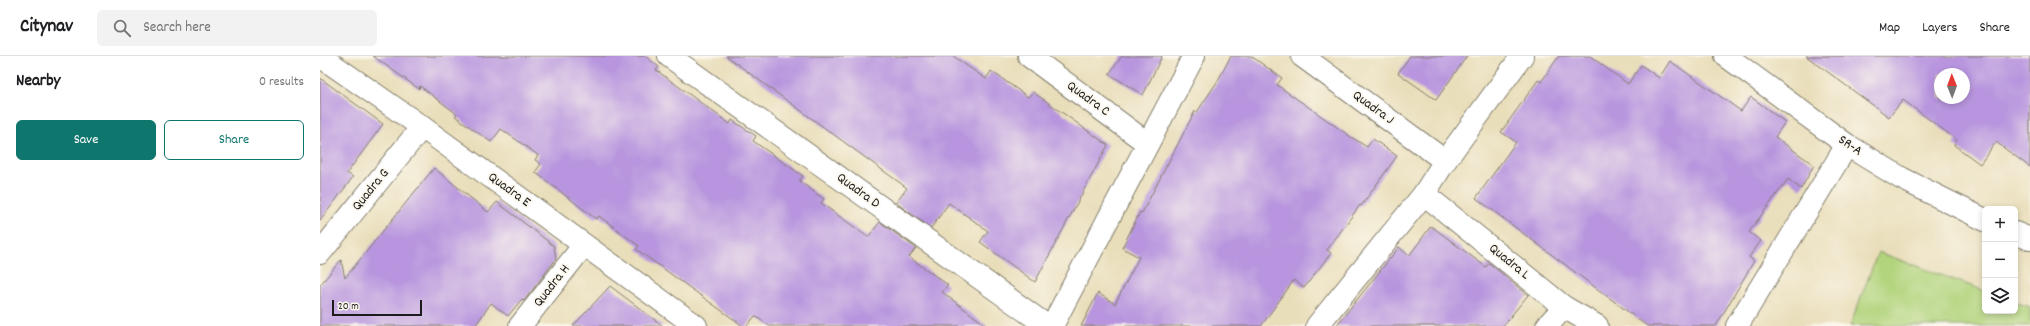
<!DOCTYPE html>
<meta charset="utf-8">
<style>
:root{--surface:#fff;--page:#f2f2f2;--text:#202124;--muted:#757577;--line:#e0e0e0;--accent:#0f766e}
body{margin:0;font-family:Dekko,sans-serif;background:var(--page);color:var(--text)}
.controls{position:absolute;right:12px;bottom:12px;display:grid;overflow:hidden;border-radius:6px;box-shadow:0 2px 6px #0003}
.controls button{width:36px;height:36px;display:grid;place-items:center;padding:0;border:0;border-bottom:1px solid var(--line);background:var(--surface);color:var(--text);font:20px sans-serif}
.compass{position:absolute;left:1614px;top:12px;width:36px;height:36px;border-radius:50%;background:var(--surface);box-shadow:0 2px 6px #0003;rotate:359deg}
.scale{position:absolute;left:12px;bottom:10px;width:90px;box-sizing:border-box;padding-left:4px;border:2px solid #1c1c1c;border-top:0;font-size:11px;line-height:14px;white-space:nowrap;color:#1c1c1c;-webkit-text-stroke:3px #fbf7ec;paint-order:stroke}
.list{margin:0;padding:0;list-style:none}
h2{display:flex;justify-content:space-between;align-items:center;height:52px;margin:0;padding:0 16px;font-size:17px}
h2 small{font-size:13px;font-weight:400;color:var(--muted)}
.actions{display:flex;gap:8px;padding:12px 16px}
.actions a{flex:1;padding:9px 0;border:1px solid var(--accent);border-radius:6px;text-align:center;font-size:14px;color:var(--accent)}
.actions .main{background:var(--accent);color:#fff}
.icon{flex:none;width:22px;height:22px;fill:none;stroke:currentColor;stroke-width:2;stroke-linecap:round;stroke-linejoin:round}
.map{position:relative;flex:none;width:1710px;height:270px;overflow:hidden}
header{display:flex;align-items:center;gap:24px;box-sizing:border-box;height:56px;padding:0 20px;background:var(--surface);border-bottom:1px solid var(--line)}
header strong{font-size:19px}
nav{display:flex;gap:22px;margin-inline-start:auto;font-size:14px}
.search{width:280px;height:36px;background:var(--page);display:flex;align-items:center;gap:10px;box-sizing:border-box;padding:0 14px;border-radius:6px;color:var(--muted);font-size:15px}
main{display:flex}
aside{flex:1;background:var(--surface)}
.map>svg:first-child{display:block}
.green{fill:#b2d47d;stroke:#67784c}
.building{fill:#b895de;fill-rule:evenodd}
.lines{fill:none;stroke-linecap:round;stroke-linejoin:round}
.street-casing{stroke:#827d6b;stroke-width:24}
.street{stroke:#fff;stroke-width:22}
.labels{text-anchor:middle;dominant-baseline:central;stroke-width:3.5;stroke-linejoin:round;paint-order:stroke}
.street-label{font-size:14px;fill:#1c1c1c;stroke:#fbf7ec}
</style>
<header>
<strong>Citynav</strong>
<div class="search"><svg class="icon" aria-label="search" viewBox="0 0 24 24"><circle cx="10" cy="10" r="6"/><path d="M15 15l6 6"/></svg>Search here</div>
<nav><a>Map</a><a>Layers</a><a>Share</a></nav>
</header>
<main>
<aside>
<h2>Nearby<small>0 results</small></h2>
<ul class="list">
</ul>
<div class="actions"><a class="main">Save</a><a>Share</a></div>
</aside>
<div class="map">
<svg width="1710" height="270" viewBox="0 0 1710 270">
<rect width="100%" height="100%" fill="#fbf7ec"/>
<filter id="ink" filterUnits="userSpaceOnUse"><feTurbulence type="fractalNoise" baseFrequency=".025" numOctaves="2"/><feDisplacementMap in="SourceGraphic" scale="8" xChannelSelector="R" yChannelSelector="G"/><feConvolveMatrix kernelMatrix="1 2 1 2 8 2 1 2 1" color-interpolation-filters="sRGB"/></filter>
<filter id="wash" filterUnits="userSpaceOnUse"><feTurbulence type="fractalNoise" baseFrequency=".012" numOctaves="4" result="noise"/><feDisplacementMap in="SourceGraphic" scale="16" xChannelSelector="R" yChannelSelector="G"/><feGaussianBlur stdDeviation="0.9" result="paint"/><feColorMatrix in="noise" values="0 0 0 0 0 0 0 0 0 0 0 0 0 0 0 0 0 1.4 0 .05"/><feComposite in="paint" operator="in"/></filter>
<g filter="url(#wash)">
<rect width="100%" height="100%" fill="#e9deba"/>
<!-- green -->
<path class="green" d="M 1558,196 L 1665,235 L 1665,255 L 1695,255 L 1695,246 L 1710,251 L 1710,270 L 1530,270 Z"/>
<g id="blocks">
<!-- building -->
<g class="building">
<path d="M 53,0 L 325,0 L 339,11 L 336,14 L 410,68 L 412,64 L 436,80 L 433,85 L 483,120 L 479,125 L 504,143 L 501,147 L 548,181 L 560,166 L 596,192 L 589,201 L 628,229 L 622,236 L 667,270 L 449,270 L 435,260 L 427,270 L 423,270 L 316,193 L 319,190 L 279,160 L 276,163 L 215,116 L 221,108 L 215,104 L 218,99 L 181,73 L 171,86 L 135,60 L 137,58 L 100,30 L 99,33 Z"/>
<path d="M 406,0 L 633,0 L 666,23 L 671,15 L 708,41 L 713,36 L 788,89 L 715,226 L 660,186 L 668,175 L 629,147 L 611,172 L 576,147 L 587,132 Z"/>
<path d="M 802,0 L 842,0 L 823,39 L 789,18 Z"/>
<path d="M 911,0 L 931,0 L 962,22 L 957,29 L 1031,81 L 1047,91 L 1053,83 L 1077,100 L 1041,150 L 1040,149 L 1007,194 L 1011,197 L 984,232 L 974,224 L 941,270 L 761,270 L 778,237 L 795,248 L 819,201 L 802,192 L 820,156 L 822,157 L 875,55 L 877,56 L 897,26 Z"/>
<path d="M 1090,0 L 1147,0 L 1116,44 L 1078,17 Z"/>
<path d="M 1239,0 L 1270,0 L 1308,28 L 1321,9 L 1339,22 L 1350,5 L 1421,55 L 1431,41 L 1465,66 L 1455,81 L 1494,109 L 1481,133 L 1468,123 L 1429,176 L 1441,185 L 1429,201 L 1434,205 L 1396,270 L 1327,270 L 1156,142 L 1196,86 L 1181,76 L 1218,24 L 1221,26 Z"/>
<path d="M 1486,0 L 1710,0 L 1710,111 L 1676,86 L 1660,108 L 1634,89 L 1637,84 L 1583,44 L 1569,61 ZM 1620,18 L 1644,18 L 1644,42 L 1620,42 Z"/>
<path d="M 0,22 L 63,68 L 27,117 L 33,121 L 0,165 Z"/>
<path d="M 114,112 L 168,156 L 177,146 L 234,190 L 236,203 L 204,245 L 202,243 L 188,260 L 171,247 L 155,270 L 0,270 L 0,229 L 21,204 L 25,222 Z"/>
<path d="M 1111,170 L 1166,211 L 1169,207 L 1208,239 L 1183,270 L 1016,270 L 1079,191 L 1089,200 Z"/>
<path d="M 290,230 L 343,270 L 253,270 Z"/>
</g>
</g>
</g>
<g filter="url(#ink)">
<use href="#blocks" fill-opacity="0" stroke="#827d6b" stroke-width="1"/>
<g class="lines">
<defs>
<g id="street">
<path d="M 0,0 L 102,71 L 376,270"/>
<path d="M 349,0 L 727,270"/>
<path d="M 709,0 L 827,87"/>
<path d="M 982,0 L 1125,105"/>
<path d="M 1406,0 L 1527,89 L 1581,122 L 1665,164"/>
<path d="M 1104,138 L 1244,251 L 1277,270"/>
<path d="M 1695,177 L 1710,183"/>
<path d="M 0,197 L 102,71"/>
<path d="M 200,270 L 264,189"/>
<path d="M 732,270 L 874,0"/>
<path d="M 997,270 L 1104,138 L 1125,105 L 1202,0"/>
<path d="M 1227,270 L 1244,251"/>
<path d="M 1417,270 L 1527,89"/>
</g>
</defs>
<!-- street casing -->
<use href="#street" class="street-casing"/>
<!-- street -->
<use href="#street" class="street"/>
</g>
</g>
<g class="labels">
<!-- street labels -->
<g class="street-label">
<text transform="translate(768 43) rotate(36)">Quadra C</text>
<text transform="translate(1053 52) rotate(36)">Quadra J</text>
<text transform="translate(1530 90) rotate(34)">SR-A</text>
<text transform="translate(51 134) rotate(-51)">Quadra G</text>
<text transform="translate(189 134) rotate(36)">Quadra E</text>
<text transform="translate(538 135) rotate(36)">Quadra D</text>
<text transform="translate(1189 206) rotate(39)">Quadra L</text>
<text transform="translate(232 230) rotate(-52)">Quadra H</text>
</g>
</g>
</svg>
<div class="controls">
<button>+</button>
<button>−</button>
<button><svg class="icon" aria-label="layers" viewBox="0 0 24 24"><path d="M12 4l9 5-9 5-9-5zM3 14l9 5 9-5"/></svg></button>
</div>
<svg class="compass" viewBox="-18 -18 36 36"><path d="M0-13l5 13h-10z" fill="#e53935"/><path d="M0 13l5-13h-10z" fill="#757577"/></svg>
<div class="scale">20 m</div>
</div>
</main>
